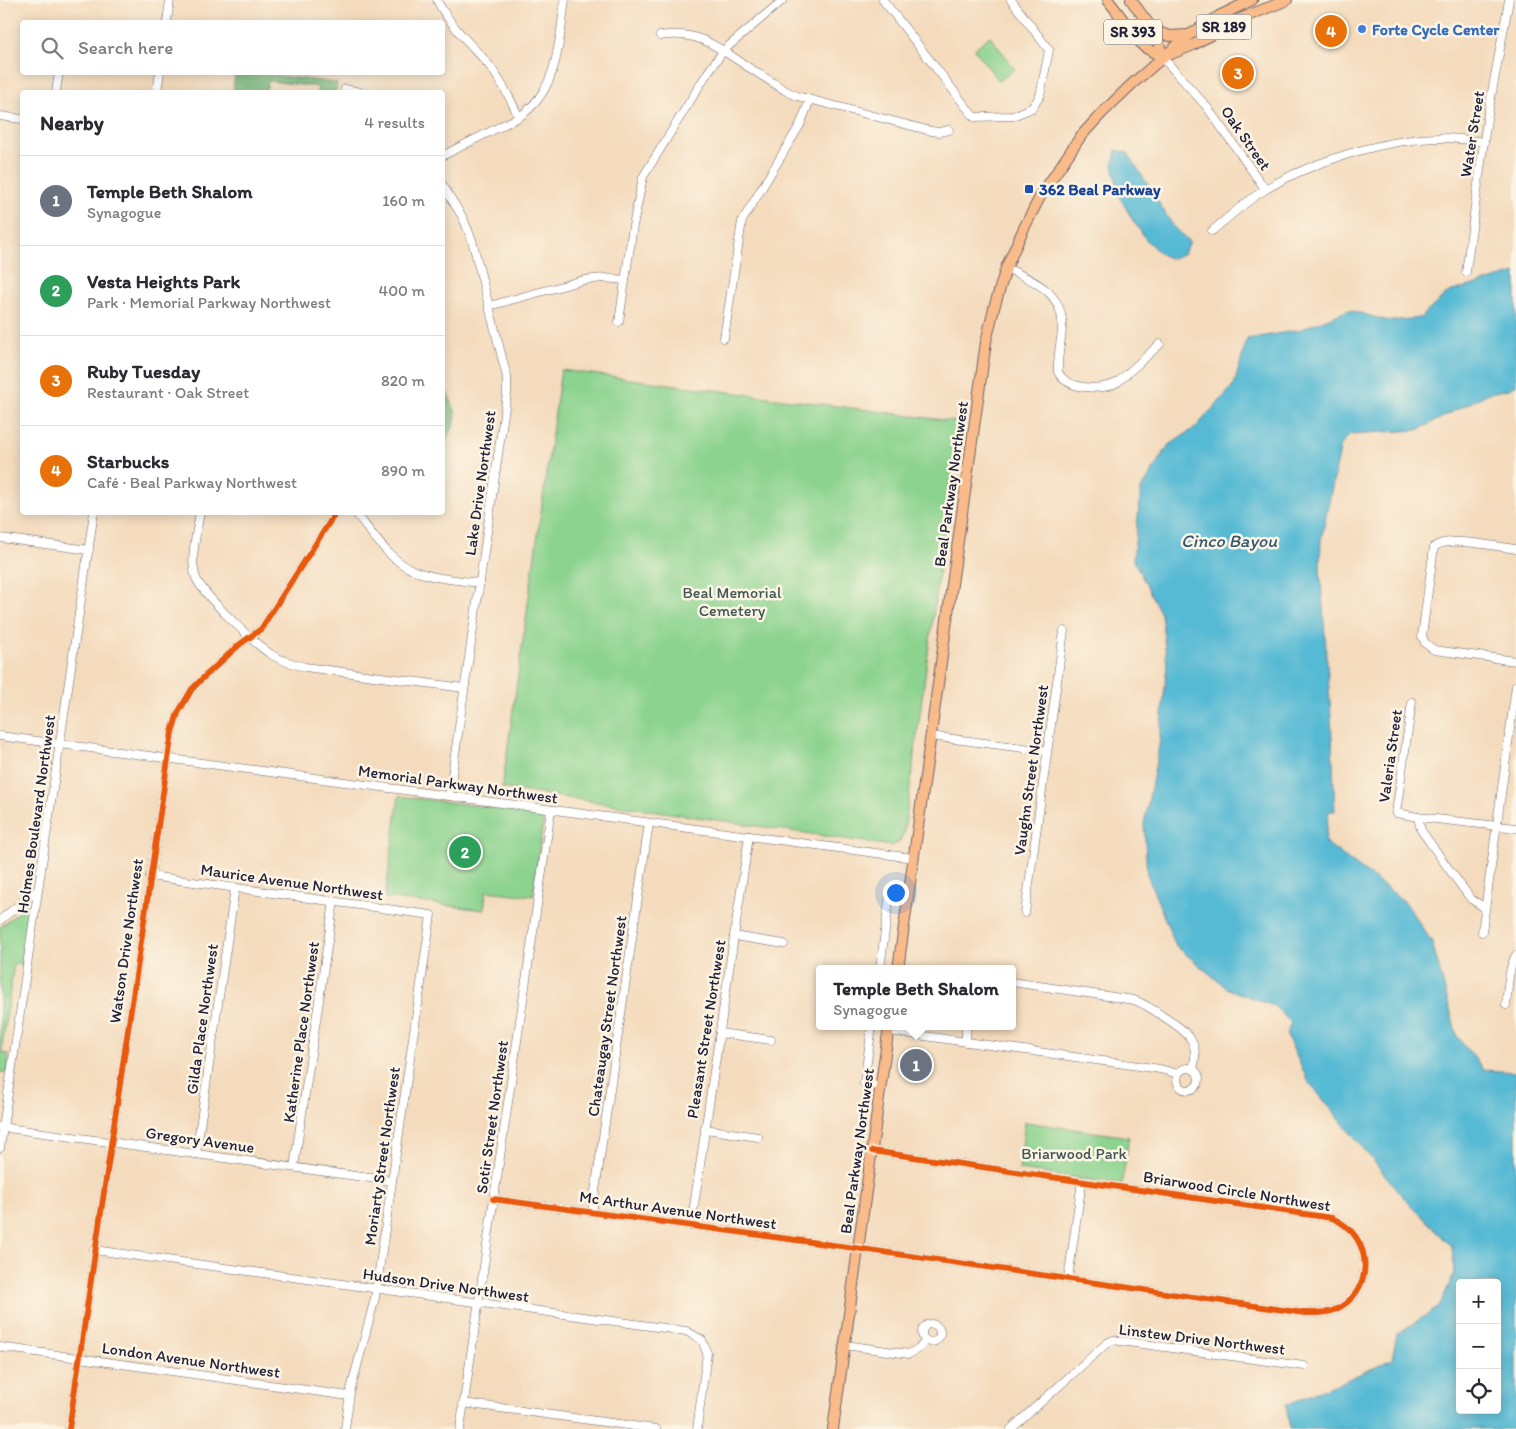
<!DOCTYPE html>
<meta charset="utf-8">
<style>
:root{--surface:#fff;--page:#f7f7f7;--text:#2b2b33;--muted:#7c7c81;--line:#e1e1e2;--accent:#b45309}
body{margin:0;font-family:Itim,sans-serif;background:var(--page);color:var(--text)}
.controls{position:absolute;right:15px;bottom:15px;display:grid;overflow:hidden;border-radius:5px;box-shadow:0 2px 12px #0003}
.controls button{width:45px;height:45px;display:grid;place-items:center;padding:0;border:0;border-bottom:1px solid var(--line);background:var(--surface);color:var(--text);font:25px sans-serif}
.you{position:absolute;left:895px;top:892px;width:18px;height:18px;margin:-12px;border:4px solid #fff;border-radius:50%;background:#1a73e8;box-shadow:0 0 0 8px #1a73e833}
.badge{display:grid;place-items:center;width:32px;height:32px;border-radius:50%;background:var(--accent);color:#fff;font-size:16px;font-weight:700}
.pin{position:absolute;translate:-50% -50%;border:2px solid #fff;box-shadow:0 1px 5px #0006}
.popup{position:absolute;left:816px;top:965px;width:200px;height:65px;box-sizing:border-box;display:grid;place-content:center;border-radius:5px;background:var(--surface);filter:drop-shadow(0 1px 4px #0005);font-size:16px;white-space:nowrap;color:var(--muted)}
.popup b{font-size:19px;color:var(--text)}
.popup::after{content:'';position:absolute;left:50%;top:100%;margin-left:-10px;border:10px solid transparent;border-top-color:var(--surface)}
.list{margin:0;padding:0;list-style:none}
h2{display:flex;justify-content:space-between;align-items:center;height:65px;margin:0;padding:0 20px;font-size:21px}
h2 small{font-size:16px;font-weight:400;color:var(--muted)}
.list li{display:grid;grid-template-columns:32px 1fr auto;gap:15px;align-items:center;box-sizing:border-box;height:90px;padding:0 20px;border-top:1px solid var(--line)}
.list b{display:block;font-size:19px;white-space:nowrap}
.list p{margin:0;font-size:16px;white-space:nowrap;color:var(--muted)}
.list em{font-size:16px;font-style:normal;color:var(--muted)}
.icon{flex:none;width:28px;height:28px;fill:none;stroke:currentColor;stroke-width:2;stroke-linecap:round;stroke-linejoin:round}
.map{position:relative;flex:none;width:1516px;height:1429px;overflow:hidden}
.search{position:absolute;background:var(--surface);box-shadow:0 2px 12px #0003;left:20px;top:20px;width:425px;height:55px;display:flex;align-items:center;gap:12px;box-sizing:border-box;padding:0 18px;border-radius:5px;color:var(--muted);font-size:19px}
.panel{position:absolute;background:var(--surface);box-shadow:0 2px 12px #0003;left:20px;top:90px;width:425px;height:425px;border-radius:5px}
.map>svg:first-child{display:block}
.green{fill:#8bd38e;stroke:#567a64}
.forest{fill:#70b579;stroke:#496c5a}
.water{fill:#56bad4;stroke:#3c6e88;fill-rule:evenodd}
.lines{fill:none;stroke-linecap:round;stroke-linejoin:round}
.minor-casing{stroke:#6c6368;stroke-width:9}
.major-casing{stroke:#6c6368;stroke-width:12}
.minor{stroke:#fff;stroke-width:8}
.major{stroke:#fabb8b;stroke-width:10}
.cycleway-casing{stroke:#fcf5e5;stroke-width:9}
.cycleway{stroke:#e8590c;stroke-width:6}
.shop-dot{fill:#3f7fe0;stroke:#fcf5e5;stroke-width:2}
.transit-dot{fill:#1a4fb4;stroke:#fcf5e5;stroke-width:2}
.labels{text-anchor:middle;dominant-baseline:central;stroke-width:5;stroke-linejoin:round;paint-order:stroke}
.shield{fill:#fcf5e5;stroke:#63616e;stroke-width:1}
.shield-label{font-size:15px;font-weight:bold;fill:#22223b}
.shop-label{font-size:16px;font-weight:bold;fill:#366cbe;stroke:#fcf5e5;text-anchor:start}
.street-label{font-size:16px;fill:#22223b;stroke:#fcf5e5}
.transit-label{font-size:16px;font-weight:bold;fill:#164399;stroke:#fcf5e5;text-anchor:start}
.park-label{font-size:16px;fill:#425754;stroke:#fcf5e5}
.water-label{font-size:18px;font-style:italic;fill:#345771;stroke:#fcf5e5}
</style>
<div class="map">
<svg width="1516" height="1429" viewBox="0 0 1516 1429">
<rect width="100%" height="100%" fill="#fcf5e5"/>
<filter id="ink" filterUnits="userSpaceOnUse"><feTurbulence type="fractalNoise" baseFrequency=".02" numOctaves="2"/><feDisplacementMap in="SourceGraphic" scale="10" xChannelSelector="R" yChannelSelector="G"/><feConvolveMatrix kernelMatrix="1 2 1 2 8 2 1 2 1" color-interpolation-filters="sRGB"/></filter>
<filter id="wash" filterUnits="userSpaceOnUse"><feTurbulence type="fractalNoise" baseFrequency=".0096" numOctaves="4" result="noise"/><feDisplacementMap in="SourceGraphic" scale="20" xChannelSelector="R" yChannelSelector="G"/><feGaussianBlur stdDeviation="1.12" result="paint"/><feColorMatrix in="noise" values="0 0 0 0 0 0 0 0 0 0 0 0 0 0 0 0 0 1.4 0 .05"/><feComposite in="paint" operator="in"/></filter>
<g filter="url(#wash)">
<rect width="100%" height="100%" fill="#f4dbbd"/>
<!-- green -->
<g class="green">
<path d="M 990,36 L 1015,69 L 999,81 L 974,49 Z"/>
<path d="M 561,370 L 959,422 L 904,833 L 899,842 L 892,846 L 502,788 Z"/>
<path d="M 399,796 L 544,814 L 533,896 L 486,891 L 484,910 L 385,898 Z"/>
<path d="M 32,901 L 22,965 L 14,964 L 2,1046 L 2,1053 L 9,1054 L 7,1073 L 0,1072 L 0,927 Z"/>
<path d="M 1025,1122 L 1129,1137 L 1122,1184 L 1019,1170 Z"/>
</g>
<!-- forest -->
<g class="forest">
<path d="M 235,73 L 256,73 L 337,83 L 336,92 L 317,92 L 318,87 L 268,81 L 266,92 L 233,92 Z"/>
<path d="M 443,385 C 459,417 461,414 443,445 Z"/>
</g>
<!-- water -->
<g class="water">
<path d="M 1116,150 L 1128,153 L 1172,224 L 1190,243 L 1183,254 L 1173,259 L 1162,255 L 1147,241 L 1132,219 L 1119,196 L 1113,164 Z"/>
<path d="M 1516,273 L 1516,385 L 1509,389 L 1489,393 L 1418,430 L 1350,434 L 1341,445 L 1321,540 L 1320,568 L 1331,715 L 1335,811 L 1329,811 L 1325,842 L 1404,901 L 1432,942 L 1457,1036 L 1484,1070 L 1516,1072 L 1516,1429 L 1290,1429 L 1286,1405 L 1351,1378 L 1392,1359 L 1397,1334 L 1439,1307 L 1454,1274 L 1452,1247 L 1403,1197 L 1308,1081 L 1286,1034 L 1291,1023 L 1274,1006 L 1228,989 L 1176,946 L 1147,875 L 1144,824 L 1159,746 L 1167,664 L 1161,614 L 1133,559 L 1141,490 L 1168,446 L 1196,427 L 1234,385 L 1247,339 L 1299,330 L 1349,310 L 1389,321 L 1420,318 L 1449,292 ZM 1460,1283 L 1497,1283 L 1497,1410 L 1460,1410 Z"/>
</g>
</g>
<g filter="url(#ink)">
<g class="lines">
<defs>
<g id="minor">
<path d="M 437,0 C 449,25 470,43 488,64 C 501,80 510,98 519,117"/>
<path d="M 883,0 L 974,117 L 1013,116 L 1032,108 L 1040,96 L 1049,50 L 1011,0"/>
<path d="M 167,22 L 170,0"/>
<path d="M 660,36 C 697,30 716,46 745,65 C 759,74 773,83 788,92 L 797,96 L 931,131 L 939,132 L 949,130"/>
<path d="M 1163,58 L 1207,107 L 1265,189"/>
<path d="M 345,89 L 360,92"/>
<path d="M 56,92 L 59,72"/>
<path d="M 157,92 L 160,72"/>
<path d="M 0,116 L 22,119"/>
<path d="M 442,156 L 519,117 C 558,91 559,43 565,0"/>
<path d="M 442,184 L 463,218 L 472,240 L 507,377 L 507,393 L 449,796"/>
<path d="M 1212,231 C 1229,217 1245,202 1263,191 C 1309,162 1388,138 1442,138 C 1456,138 1470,140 1484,142"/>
<path d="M 1006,268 C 1033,280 1065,293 1062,329 C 1061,343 1057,358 1058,372 C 1067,390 1102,391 1118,382 L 1160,344"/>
<path d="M 1466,272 L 1487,119 L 1509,0"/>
<path d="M 489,306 L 584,280 L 604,278 L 625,280"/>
<path d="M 619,322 L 633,226 L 643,177 L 708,72 L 724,50 L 783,0"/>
<path d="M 724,338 L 742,221 L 800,125 L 810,100"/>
<path d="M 200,512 C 197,533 189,558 196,578 C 203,595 256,645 272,655 C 282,661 293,664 305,667 L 464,688"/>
<path d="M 355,512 C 372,533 389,561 415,571 C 435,579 458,580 480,583"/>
<path d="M 0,538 L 89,550"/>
<path d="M 1516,549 C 1497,547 1448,535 1434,547 L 1422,636 L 1425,643 L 1434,650 L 1516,661"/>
<path d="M 1412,702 L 1396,813 L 1418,817 L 1516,828"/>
<path d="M 0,736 L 913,858"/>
<path d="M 930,736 L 1047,751"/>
<path d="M 1418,817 L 1421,830 L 1448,868 L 1471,899 L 1485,908"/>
<path d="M 150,876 L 431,915 L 375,1298 L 350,1393 L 345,1429"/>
<path d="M 1025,913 L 1064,631"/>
<path d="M 0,920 L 38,890"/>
<path d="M 1482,932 L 1516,686"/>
<path d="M 734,936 L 784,944"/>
<path d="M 880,969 L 889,900 L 907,899"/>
<path d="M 1012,982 L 1134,1000 C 1145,1004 1154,1010 1164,1017 C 1186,1031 1201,1041 1193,1069"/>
<path d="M 1506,1005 C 1508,989 1508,969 1516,955"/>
<path d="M 872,1026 L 864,1083 L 881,1087"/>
<path d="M 966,1026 L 966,1042"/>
<path d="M 889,1031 L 1160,1069 L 1178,1074"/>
<path d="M 720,1033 L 771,1040"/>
<circle cx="1188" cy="1079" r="11"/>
<path d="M 0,1127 L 392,1181"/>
<path d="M 705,1129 L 758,1137"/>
<path d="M 0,1148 L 94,512"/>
<path d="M 196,1154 L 235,888"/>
<path d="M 294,1167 L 334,901"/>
<path d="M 493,1199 L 855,1248 L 1304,1313 C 1313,1313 1323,1314 1332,1311 C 1376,1294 1375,1236 1332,1218 L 872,1151"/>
<path d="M 592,1212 L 649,823"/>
<path d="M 691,1226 L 749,836"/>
<path d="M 94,1250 L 686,1331 L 702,1340 L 707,1353 L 697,1429"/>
<path d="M 1068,1279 L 1082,1181"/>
<circle cx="931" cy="1333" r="9"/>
<path d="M 845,1345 L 909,1354 L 919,1348 L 926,1341"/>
<path d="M 0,1347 L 349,1396"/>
<path d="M 463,1403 L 656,1429"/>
<path d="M 69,1429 L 172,732 L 178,713 L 192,689 L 203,678 L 239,645 L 261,629 L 336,512"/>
<path d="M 460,1429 L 551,810"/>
<path d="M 1011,1429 L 1107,1343 L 1113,1340 L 1304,1366"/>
</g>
<g id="major">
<path d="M 1108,0 L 1143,46 L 1163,58"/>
<path d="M 1131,0 L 1157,35 L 1163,58"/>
<path d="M 1154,31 L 1170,36 L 1188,35"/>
<path d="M 1171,54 L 1193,45 L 1235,21 L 1287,0"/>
<path d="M 898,969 L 986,342 L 994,308 L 1006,268 L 1023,230 L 1041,195 L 1081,136 L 1102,113 L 1132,84 L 1189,35 L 1219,16 L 1252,0"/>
<path d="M 833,1429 L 889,1026"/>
</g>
</defs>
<!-- minor casing -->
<use href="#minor" class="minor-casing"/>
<!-- major casing -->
<use href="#major" class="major-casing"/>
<!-- minor -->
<use href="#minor" class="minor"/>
<!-- major -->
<use href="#major" class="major"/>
<defs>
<g id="cycleway">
<path d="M 493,1199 L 855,1248 L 1304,1313 C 1313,1313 1323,1314 1332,1311 C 1376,1294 1375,1236 1332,1218 L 872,1151"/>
<path d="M 69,1429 L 172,732 L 178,713 L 192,689 L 203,678 L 239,645 L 261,629 L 336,512"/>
</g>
</defs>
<!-- cycleway casing -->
<use href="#cycleway" class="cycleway-casing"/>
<!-- cycleway -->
<use href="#cycleway" class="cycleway"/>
</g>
</g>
<!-- markers -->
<circle class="shop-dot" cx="1362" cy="29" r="5"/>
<rect class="transit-dot" x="1024" y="184" width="10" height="10" rx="2.5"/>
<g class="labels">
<!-- shield labels -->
<g class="shield">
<rect x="1196.5" y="14.5" width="55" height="25" rx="4"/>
<rect x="1104" y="19.5" width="58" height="25" rx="4"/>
</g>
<g class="shield-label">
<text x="1224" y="27">SR 189</text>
<text x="1133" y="32">SR 393</text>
</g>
<!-- shop labels -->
<g class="shop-label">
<text x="1372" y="29">Forte Cycle Center</text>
</g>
<!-- street labels -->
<g class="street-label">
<text transform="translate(1472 134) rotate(-81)">Water Street</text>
<text transform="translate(1246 138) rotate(55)">Oak Street</text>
<text transform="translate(480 483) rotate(-82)">Lake Drive Northwest</text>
<text transform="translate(951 484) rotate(-82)">Beal Parkway Northwest</text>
<text transform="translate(1390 756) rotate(-82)">Valeria Street</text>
<text transform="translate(1031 770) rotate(-82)">Vaughn Street Northwest</text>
<text transform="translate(458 784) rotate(8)">Memorial Parkway Northwest</text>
<text transform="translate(36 814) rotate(-82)">Holmes Boulevard Northwest</text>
<text transform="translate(292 882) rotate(8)">Maurice Avenue Northwest</text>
<text transform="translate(126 941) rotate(-82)">Watson Drive Northwest</text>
<text transform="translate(607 1016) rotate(-82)">Chateaugay Street Northwest</text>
<text transform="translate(202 1019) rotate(-82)">Gilda Place Northwest</text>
<text transform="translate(706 1029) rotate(-81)">Pleasant Street Northwest</text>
<text transform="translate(301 1032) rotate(-82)">Katherine Place Northwest</text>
<text transform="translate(492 1117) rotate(-82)">Sotir Street Northwest</text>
<text transform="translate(200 1140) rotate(8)">Gregory Avenue</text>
<text transform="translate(857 1151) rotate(-82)">Beal Parkway Northwest</text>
<text transform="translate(382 1156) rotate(-82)">Moriarty Street Northwest</text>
<text transform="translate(1237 1191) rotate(9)">Briarwood Circle Northwest</text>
<text transform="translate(678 1210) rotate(8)">Mc Arthur Avenue Northwest</text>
<text transform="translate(446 1285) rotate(8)">Hudson Drive Northwest</text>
<text transform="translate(1202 1339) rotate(7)">Linstew Drive Northwest</text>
<text transform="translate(191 1360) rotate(8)">London Avenue Northwest</text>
</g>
<!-- transit labels -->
<g class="transit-label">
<text x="1039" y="189">362 Beal Parkway</text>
</g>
<!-- park labels -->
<g class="park-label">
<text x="732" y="592">Beal Memorial<tspan x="732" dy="18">Cemetery</tspan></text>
<text x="1074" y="1153">Briarwood Park</text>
</g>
<!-- water labels -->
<g class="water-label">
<text x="1229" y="541">Cinco Bayou</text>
</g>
</g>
</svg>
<div class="controls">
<button>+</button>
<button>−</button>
<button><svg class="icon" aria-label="locate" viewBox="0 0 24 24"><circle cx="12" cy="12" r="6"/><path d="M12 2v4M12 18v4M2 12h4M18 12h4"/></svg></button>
</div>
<div class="you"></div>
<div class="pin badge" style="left:916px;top:1065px;background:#6b7280">1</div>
<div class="popup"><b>Temple Beth Shalom</b>Synagogue</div>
<div class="pin badge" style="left:465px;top:852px;background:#2e9e5b">2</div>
<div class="pin badge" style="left:1238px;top:73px;background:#e8710a">3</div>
<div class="pin badge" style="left:1331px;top:31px;background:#e8710a">4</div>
<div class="search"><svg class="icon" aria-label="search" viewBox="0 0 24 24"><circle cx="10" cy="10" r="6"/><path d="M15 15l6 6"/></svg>Search here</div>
<section class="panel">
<h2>Nearby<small>4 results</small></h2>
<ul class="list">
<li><span class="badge" style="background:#6b7280">1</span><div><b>Temple Beth Shalom</b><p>Synagogue</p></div><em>160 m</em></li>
<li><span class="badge" style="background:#2e9e5b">2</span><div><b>Vesta Heights Park</b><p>Park · Memorial Parkway Northwest</p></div><em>400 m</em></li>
<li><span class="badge" style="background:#e8710a">3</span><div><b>Ruby Tuesday</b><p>Restaurant · Oak Street</p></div><em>820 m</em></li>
<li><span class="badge" style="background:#e8710a">4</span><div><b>Starbucks</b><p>Café · Beal Parkway Northwest</p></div><em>890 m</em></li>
</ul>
</section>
</div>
